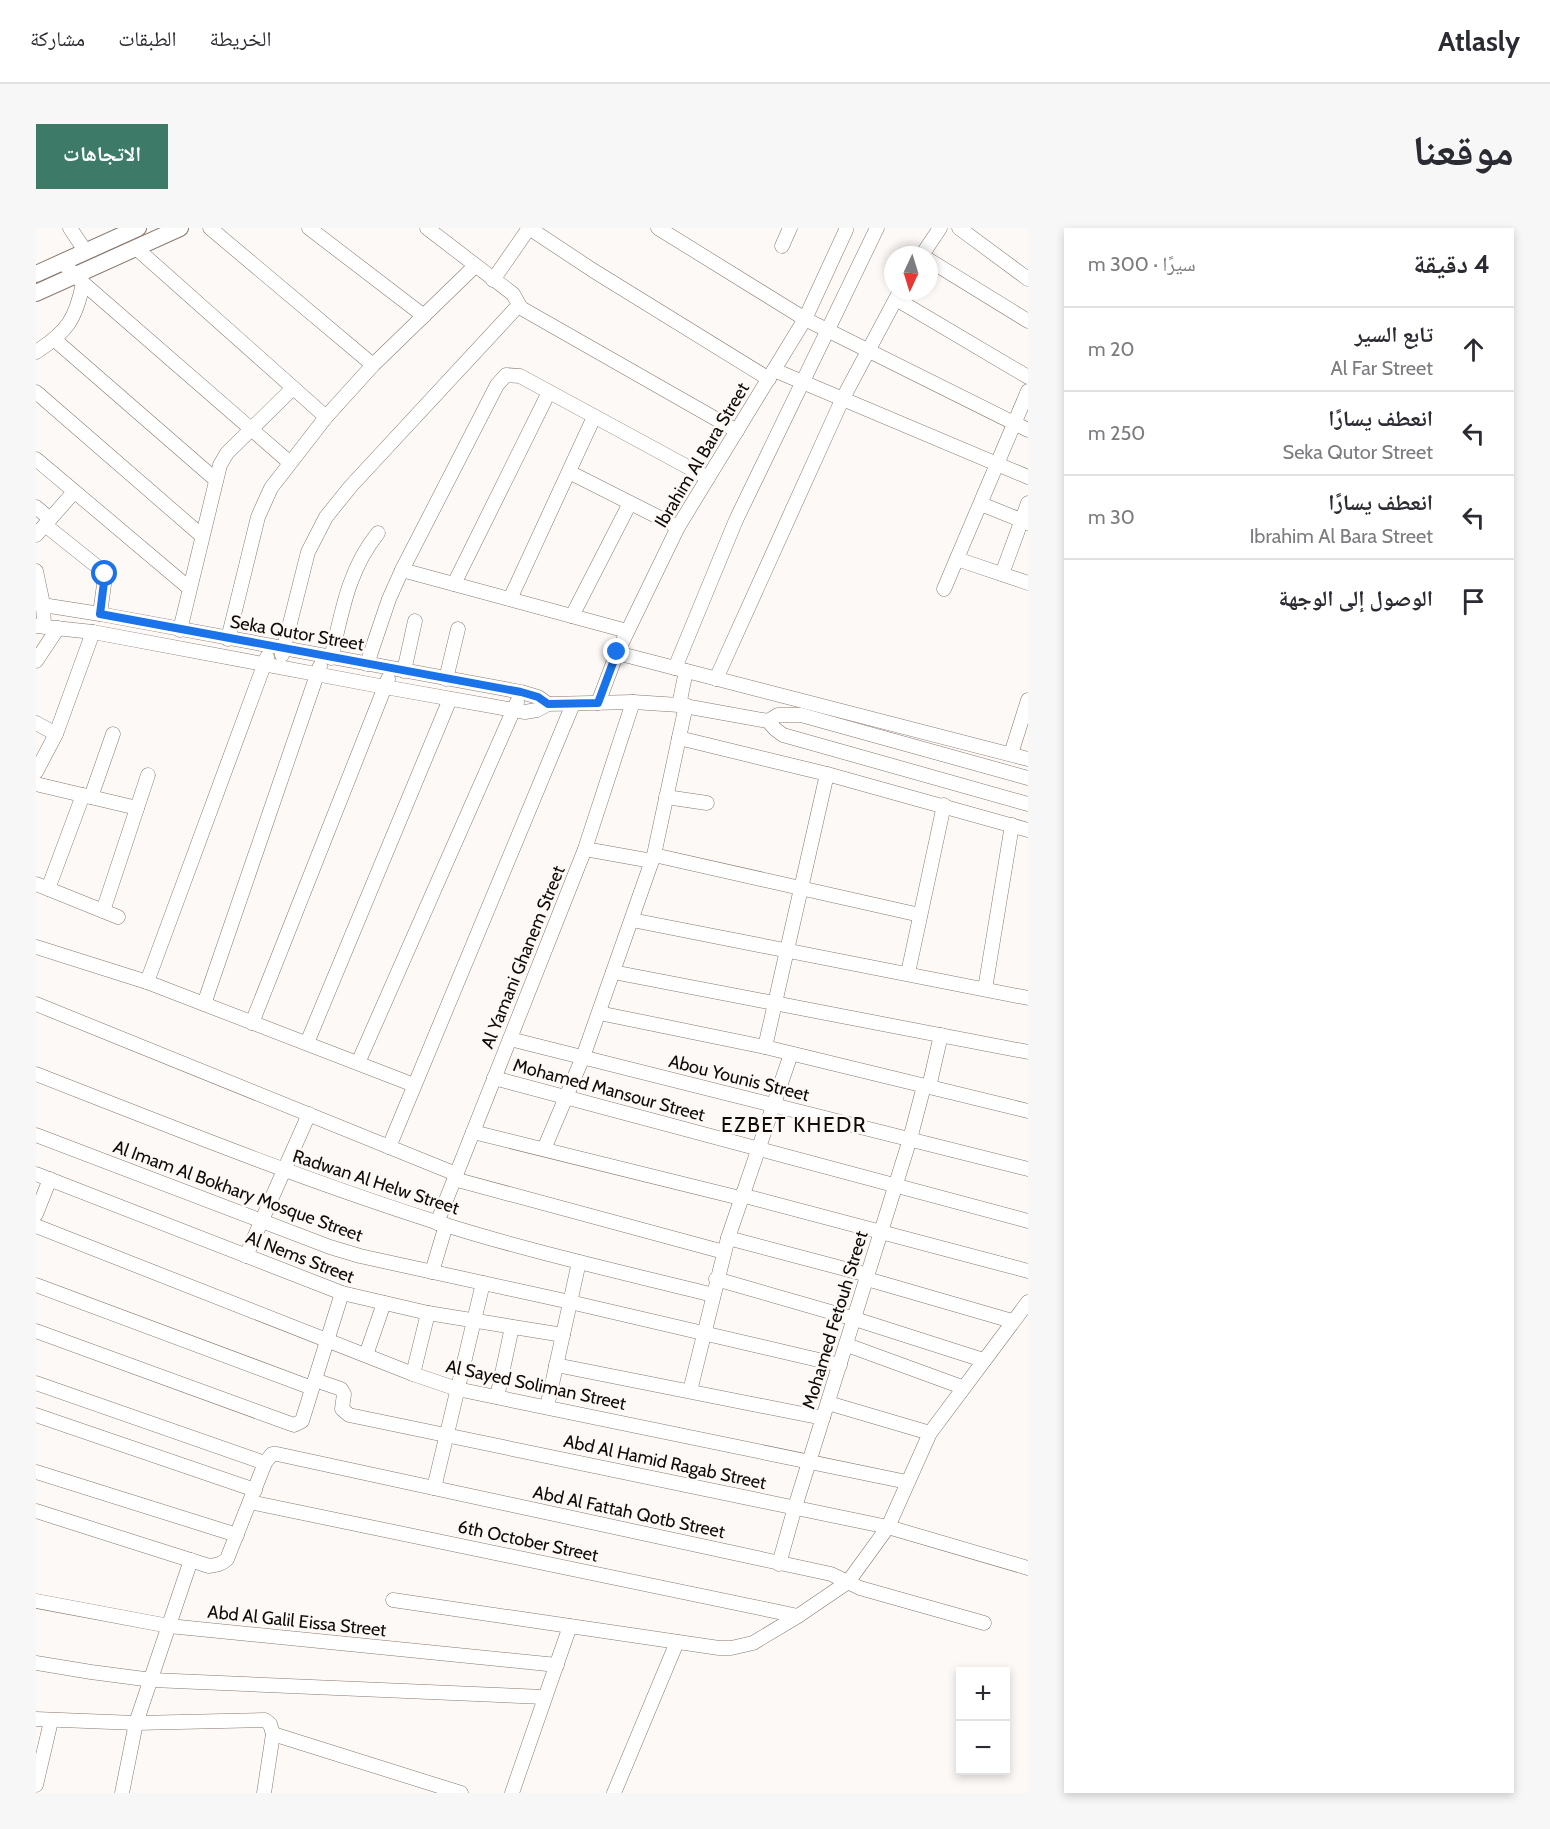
<!DOCTYPE html>
<html lang="ar">
<meta charset="utf-8">
<style>
:root{--surface:#fff;--page:#f7f7f7;--text:#2b2b33;--muted:#7c7c81;--line:#e1e1e2;--accent:#3d7b68}
body{margin:0;font-family:Cabin,"Noto Naskh Arabic",sans-serif;background:var(--page);color:var(--text);direction:rtl}
.controls{position:absolute;right:18px;bottom:18px;display:grid;overflow:hidden;border-radius:0px;box-shadow:0 3px 9px #0003}
.controls button{width:54px;height:54px;display:grid;place-items:center;padding:0;border:0;border-bottom:2px solid var(--line);background:var(--surface);color:var(--text);font:30px sans-serif}
.compass{position:absolute;left:848px;top:18px;width:54px;height:54px;border-radius:50%;background:var(--surface);box-shadow:0 3px 9px #0003;rotate:184deg}
.stop{position:absolute;width:18px;height:18px;margin:-14px;border:4px solid #1a73e8;border-radius:50%;background:#fff}
.stop.end{background:#1a73e8;border-color:#fff;box-shadow:0 2px 6px #0008}
.list{margin:0;padding:0;list-style:none}
h2{display:flex;justify-content:space-between;align-items:center;height:78px;margin:0;padding:0 24px;font-size:26px}
h2 small{font-size:20px;font-weight:400;color:var(--muted)}
.list li{display:grid;grid-template-columns:39px 1fr auto;gap:18px;align-items:center;box-sizing:border-box;height:84px;padding:0 24px;border-top:2px solid var(--line)}
.list b{display:block;font-size:22px;white-space:nowrap}
.list p{margin:0;font-size:20px;white-space:nowrap;color:var(--muted)}
.list em{font-size:20px;font-style:normal;color:var(--muted)}
.icon{flex:none;width:33px;height:33px;fill:none;stroke:currentColor;stroke-width:2;stroke-linecap:round;stroke-linejoin:round}
.map{position:relative;flex:none;width:992px;height:1565px;overflow:hidden;direction:ltr;border-radius:0px}
header{display:flex;align-items:center;gap:36px;box-sizing:border-box;height:84px;padding:0 30px;background:var(--surface);border-bottom:2px solid var(--line)}
header strong{font-size:28px}
nav{display:flex;gap:33px;margin-inline-start:auto;font-size:21px}
.intro{display:flex;align-items:center;justify-content:space-between;box-sizing:border-box;height:144px;padding:0 36px}
h1{margin:0;font-size:42px}
.button{padding:15px 27px;border-radius:0px;background:var(--accent);color:#fff;font-size:21px;font-weight:700}
main{display:flex;gap:36px;padding:0 36px}
aside{flex:1;background:var(--surface);border-radius:0px;box-shadow:0 3px 9px #0003}
.map>svg:first-child{display:block}
.lines{fill:none;stroke-linecap:round;stroke-linejoin:round}
.minor-casing{stroke:#88786d;stroke-width:15}
.tertiary-casing{stroke:#88786d;stroke-width:18}
.minor{stroke:#fff;stroke-width:14}
.tertiary{stroke:#fff;stroke-width:16}
.route{stroke:#1a73e8;stroke-width:8}
.labels{text-anchor:middle;dominant-baseline:central;stroke-width:5;stroke-linejoin:round;paint-order:stroke}
.street-label{font-size:18px;fill:#120c08;stroke:#fdf9f7}
.quarter-label{font-size:21px;letter-spacing:1.5px;fill:#120c08;stroke:#fdf9f7}
</style>
<header>
<strong>Atlasly</strong>
<nav><a>الخريطة</a><a>الطبقات</a><a>مشاركة</a></nav>
</header>
<div class="intro"><h1>موقعنا</h1><a class="button">الاتجاهات</a></div>
<main>
<aside>
<h2>4 دقيقة<small>سيرًا · 300 m</small></h2>
<ul class="list">
<li><svg class="icon" aria-label="ahead" viewBox="0 0 24 24"><path d="M12 20V5M6 11l6-6 6 6"/></svg><div><b>تابع السير</b><p>Al Far Street</p></div><em>20 m</em></li>
<li><svg class="icon" aria-label="left" viewBox="0 0 24 24"><path d="M17 20v-9H6M10 6l-5 5 5 5"/></svg><div><b>انعطف يسارًا</b><p>Seka Qutor Street</p></div><em>250 m</em></li>
<li><svg class="icon" aria-label="left" viewBox="0 0 24 24"><path d="M17 20v-9H6M10 6l-5 5 5 5"/></svg><div><b>انعطف يسارًا</b><p>Ibrahim Al Bara Street</p></div><em>30 m</em></li>
<li><svg class="icon" aria-label="arrive" viewBox="0 0 24 24"><path d="M6 21V4h12l-3 4 3 4H6"/></svg><div><b>الوصول إلى الوجهة</b></div></li>
</ul>
</aside>
<div class="map">
<svg width="992" height="1565" viewBox="0 0 992 1565">
<rect width="100%" height="100%" fill="#fdf9f7"/>
<g class="lines">
<defs>
<g id="minor">
<path d="M 34,0 L 50,24"/>
<path d="M 174,0 L 337,137"/>
<path d="M 273,0 L 388,88"/>
<path d="M 391,0 L 477,66 L 485,80 L 701,203"/>
<path d="M 493,0 L 558,43 L 733,151"/>
<path d="M 622,0 L 769,91 L 992,202"/>
<path d="M 923,0 L 992,51"/>
<path d="M 746,18 L 754,0"/>
<path d="M 100,20 L 290,189"/>
<path d="M 886,27 L 904,0"/>
<path d="M 893,32 L 992,93"/>
<path d="M 26,34 L 47,55 L 253,234"/>
<path d="M 457,52 L 493,0"/>
<path d="M 860,71 L 992,149"/>
<path d="M 19,112 L 180,252"/>
<path d="M 0,124 C 31,104 40,91 47,55"/>
<path d="M 738,142 L 992,249"/>
<path d="M 0,164 L 166,308"/>
<path d="M 0,231 L 153,360"/>
<path d="M 533,244 L 642,299"/>
<path d="M 945,276 L 992,295"/>
<path d="M 0,279 L 14,291"/>
<path d="M 9,297 L 68,344 L 69,349 L 64,386"/>
<path d="M 0,307 L 38,264"/>
<path d="M 921,331 L 992,355"/>
<path d="M 366,342 L 591,403"/>
<path d="M 0,343 L 7,376 L 8,398"/>
<path d="M 966,346 L 992,275"/>
<path d="M 418,356 L 513,164"/>
<path d="M 908,361 L 992,163"/>
<path d="M 474,371 L 558,189"/>
<path d="M 0,376 L 64,386 L 485,464 L 502,469 L 512,476"/>
<path d="M 536,388 L 594,275"/>
<path d="M 0,398 L 57,404 L 349,459 L 489,484 L 501,482 L 512,476 L 597,474 L 643,477 L 732,493 L 739,501 L 747,507 L 992,576"/>
<path d="M 144,402 L 184,237 L 191,225 L 257,160"/>
<path d="M 192,411 L 222,289 L 235,260 L 290,189 L 337,137 L 439,38"/>
<path d="M 581,425 L 992,531"/>
<path d="M 246,427 L 272,324 L 290,289 L 315,258 L 482,78"/>
<path d="M 295,430 C 306,384 312,342 342,305"/>
<path d="M 0,433 L 22,400"/>
<path d="M 331,436 L 353,371 L 366,342 L 461,157 L 470,147 L 484,148 L 672,250"/>
<path d="M 639,440 L 700,292 L 841,0"/>
<path d="M 368,443 L 379,393"/>
<path d="M 410,451 L 422,401"/>
<path d="M 680,451 L 806,172 L 864,63"/>
<path d="M 562,475 L 581,425 L 642,299 L 769,91 L 810,2"/>
<path d="M 643,477 L 650,443"/>
<path d="M 732,493 L 742,487 L 765,487 L 992,550"/>
<path d="M 0,495 L 20,506"/>
<path d="M 643,510 L 791,546 L 992,602"/>
<path d="M 975,526 L 992,472"/>
<path d="M 0,544 L 20,506 L 57,404"/>
<path d="M 0,556 L 101,580"/>
<path d="M 55,569 L 77,506"/>
<path d="M 630,569 L 671,575"/>
<path d="M 549,621 L 616,633"/>
<path d="M 618,627 L 884,687"/>
<path d="M 0,656 L 82,689"/>
<path d="M 12,661 L 47,567"/>
<path d="M 67,683 L 112,547"/>
<path d="M 596,692 L 992,770"/>
<path d="M 0,719 L 111,754 L 378,857"/>
<path d="M 577,744 L 992,824"/>
<path d="M 872,745 L 908,577"/>
<path d="M 111,754 L 231,429"/>
<path d="M 949,761 L 976,597"/>
<path d="M 0,776 L 420,946"/>
<path d="M 168,776 L 284,438"/>
<path d="M 563,785 L 729,819 L 992,883"/>
<path d="M 216,795 L 352,451"/>
<path d="M 474,811 L 992,941"/>
<path d="M 271,815 L 414,471"/>
<path d="M 729,819 L 791,546"/>
<path d="M 322,835 L 481,474"/>
<path d="M 0,846 C 133,898 265,951 400,994 C 491,1023 585,1044 677,1067"/>
<path d="M 458,850 L 992,993"/>
<path d="M 893,859 L 905,807"/>
<path d="M 437,904 L 704,970"/>
<path d="M 0,907 L 294,1019 L 324,1028 L 534,1074 L 804,1137"/>
<path d="M 353,919 L 537,476"/>
<path d="M 508,921 L 547,829 L 618,627 L 650,477"/>
<path d="M 0,946 L 306,1065 L 392,1085 L 527,1107"/>
<path d="M 418,951 L 688,1024"/>
<path d="M 705,967 L 992,1043"/>
<path d="M 0,986 L 14,951"/>
<path d="M 401,995 L 549,621 L 597,474"/>
<path d="M 0,998 L 377,1146 L 421,1161 L 871,1254"/>
<path d="M 692,1010 L 832,1047"/>
<path d="M 210,1028 L 273,886"/>
<path d="M 396,1044 L 410,997"/>
<path d="M 680,1051 L 819,1091 L 947,1132"/>
<path d="M 831,1051 L 976,1093"/>
<path d="M 0,1057 L 276,1160"/>
<path d="M 0,1103 L 258,1197 L 266,1193 L 306,1065"/>
<path d="M 811,1117 L 926,1159"/>
<path d="M 330,1127 L 348,1075"/>
<path d="M 520,1137 L 787,1190"/>
<path d="M 377,1146 L 392,1085"/>
<path d="M 279,1152 L 305,1161 L 308,1166 L 306,1181 L 313,1187 L 852,1299 L 992,1340"/>
<path d="M 0,1155 L 229,1235"/>
<path d="M 654,1163 L 692,1010 L 755,826"/>
<path d="M 461,1169 L 476,1099"/>
<path d="M 792,1175 L 894,1205"/>
<path d="M 511,1179 L 543,1034"/>
<path d="M 0,1187 L 219,1262"/>
<path d="M 0,1244 L 201,1307"/>
<path d="M 398,1260 L 447,1055"/>
<path d="M 214,1274 L 762,1388"/>
<path d="M 0,1283 L 173,1338 C 181,1337 186,1336 191,1331 L 229,1235 L 236,1226 L 241,1226 L 795,1346 L 824,1360 L 948,1395"/>
<path d="M 743,1336 L 759,1279 L 874,911 L 888,858"/>
<path d="M 357,1372 L 683,1420 L 695,1420 L 717,1415 L 762,1388 L 812,1354 L 852,1299 L 894,1205 L 992,1074"/>
<path d="M 0,1373 L 133,1398 L 521,1437"/>
<path d="M 0,1435 L 55,1444 L 116,1452 L 509,1469"/>
<path d="M 0,1491 L 100,1495 L 229,1492 L 234,1496 L 237,1506 L 228,1565"/>
<path d="M 237,1506 L 425,1565"/>
<path d="M 0,1557 L 15,1493"/>
<path d="M 86,1565 L 100,1495 L 155,1332"/>
<path d="M 476,1565 L 534,1398"/>
<path d="M 578,1565 L 641,1414"/>
</g>
<g id="tertiary">
<path d="M 0,46 L 102,0"/>
<path d="M 0,65 L 144,0"/>
</g>
</defs>
<!-- minor casing -->
<use href="#minor" class="minor-casing"/>
<!-- tertiary casing -->
<use href="#tertiary" class="tertiary-casing"/>
<!-- minor -->
<use href="#minor" class="minor"/>
<!-- tertiary -->
<use href="#tertiary" class="tertiary"/>
</g>
<g class="lines">
<!-- route -->
<path class="route" d="M 69,346 L 64,386 L 485,464 L 502,469 L 512,476 L 562,475 L 581,424"/>
</g>
<g class="labels">
<!-- street labels -->
<g class="street-label">
<text transform="translate(666 227) rotate(-59)">Ibrahim Al Bara Street</text>
<text transform="translate(261 405) rotate(10)">Seka Qutor Street</text>
<text transform="translate(487 729) rotate(-68)">Al Yamani Ghanem Street</text>
<text transform="translate(703 850) rotate(14)">Abou Younis Street</text>
<text transform="translate(573 862) rotate(15)">Mohamed Mansour Street</text>
<text transform="translate(340 954) rotate(18)">Radwan Al Helw Street</text>
<text transform="translate(202 963) rotate(20)">Al Imam Al Bokhary Mosque Street</text>
<text transform="translate(264 1029) rotate(21)">Al Nems Street</text>
<text transform="translate(799 1092) rotate(-73)">Mohamed Fetouh Street</text>
<text transform="translate(500 1157) rotate(12)">Al Sayed Soliman Street</text>
<text transform="translate(629 1234) rotate(12)">Abd Al Hamid Ragab Street</text>
<text transform="translate(593 1284) rotate(12)">Abd Al Fattah Qotb Street</text>
<text transform="translate(492 1313) rotate(12)">6th October Street</text>
<text transform="translate(261 1393) rotate(6)">Abd Al Galil Eissa Street</text>
</g>
<!-- quarter labels -->
<g class="quarter-label">
<text x="758" y="896">EZBET KHEDR</text>
</g>
</g>
</svg>
<div class="controls">
<button>+</button>
<button>−</button>
</div>
<svg class="compass" viewBox="-18 -18 36 36"><path d="M0-13l5 13h-10z" fill="#e53935"/><path d="M0 13l5-13h-10z" fill="#7c7c81"/></svg>
<div class="stop" style="left:69px;top:346px"></div>
<div class="stop end" style="left:581px;top:424px"></div>
</div>
</main>
